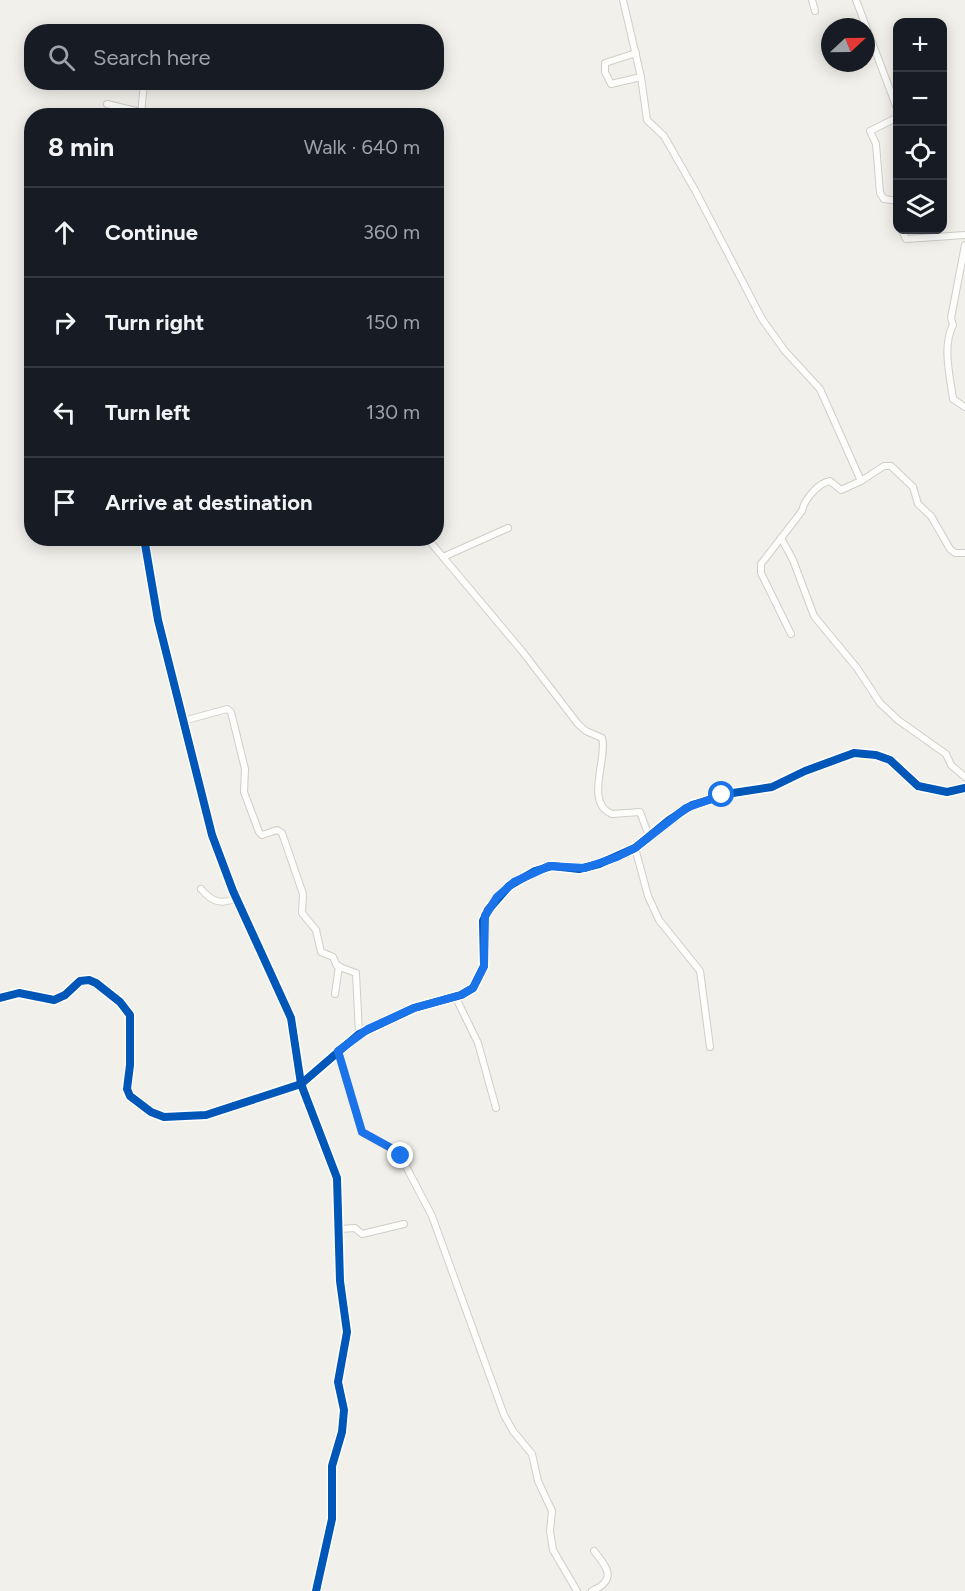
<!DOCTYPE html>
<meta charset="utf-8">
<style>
:root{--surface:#171b24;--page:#20242c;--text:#f1f3f6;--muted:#9ea1a6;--line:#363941}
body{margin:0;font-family:Figtree,sans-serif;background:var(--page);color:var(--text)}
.controls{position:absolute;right:18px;top:18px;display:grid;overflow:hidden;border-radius:12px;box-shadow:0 3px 15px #0003}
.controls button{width:54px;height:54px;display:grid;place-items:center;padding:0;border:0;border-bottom:2px solid var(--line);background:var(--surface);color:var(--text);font:30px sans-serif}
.compass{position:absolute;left:821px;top:18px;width:54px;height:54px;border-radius:50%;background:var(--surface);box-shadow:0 3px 15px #0003;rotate:68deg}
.stop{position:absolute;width:18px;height:18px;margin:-14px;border:4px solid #1a73e8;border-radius:50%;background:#fff}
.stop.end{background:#1a73e8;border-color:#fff;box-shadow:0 2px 6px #0008}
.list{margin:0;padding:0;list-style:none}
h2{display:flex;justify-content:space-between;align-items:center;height:78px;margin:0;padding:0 24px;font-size:26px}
h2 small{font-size:20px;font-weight:400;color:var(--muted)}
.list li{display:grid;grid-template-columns:39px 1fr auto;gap:18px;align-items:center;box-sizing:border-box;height:90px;padding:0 24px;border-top:2px solid var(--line)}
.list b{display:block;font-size:22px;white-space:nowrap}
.list em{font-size:20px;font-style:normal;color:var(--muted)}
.icon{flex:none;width:33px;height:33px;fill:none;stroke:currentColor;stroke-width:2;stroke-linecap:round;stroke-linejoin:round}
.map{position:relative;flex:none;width:965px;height:1591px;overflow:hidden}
.search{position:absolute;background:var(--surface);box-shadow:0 3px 15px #0003;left:24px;top:24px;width:420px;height:66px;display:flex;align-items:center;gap:15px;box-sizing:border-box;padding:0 21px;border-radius:24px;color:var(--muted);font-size:22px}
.panel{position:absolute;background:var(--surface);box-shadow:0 3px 15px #0003;left:24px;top:108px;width:420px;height:438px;border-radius:24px}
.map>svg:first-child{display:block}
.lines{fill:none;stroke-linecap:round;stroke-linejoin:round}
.minor-casing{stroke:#d0cec8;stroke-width:8}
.minor{stroke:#fdfdfc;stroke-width:6}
.cycleway-casing{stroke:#fff;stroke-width:11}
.cycleway{stroke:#0057b8;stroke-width:8}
.route{stroke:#1a73e8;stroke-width:8}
</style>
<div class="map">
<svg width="965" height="1591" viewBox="0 0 965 1591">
<rect width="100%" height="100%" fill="#f2f0eb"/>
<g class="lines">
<defs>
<g id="minor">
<path d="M 623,0 L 641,77 L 647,120 L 664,136 L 696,192 L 762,319 L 785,351 L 820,389 L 861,481 L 884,466 L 891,466 L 913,487 L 918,504 L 931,516 L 950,549 L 955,553 L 965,553"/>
<path d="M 812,0 L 815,11"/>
<path d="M 856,0 L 898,111"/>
<path d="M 636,53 L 605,63 L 605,72 L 611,84 L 641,77"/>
<path d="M 107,104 L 140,112"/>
<path d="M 141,115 L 144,82"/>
<path d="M 898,117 L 870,131 L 876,144 L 880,193 L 884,199 L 898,201"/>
<path d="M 902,230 L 906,239 L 965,235"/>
<path d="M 965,245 L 951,318 L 953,325 C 942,346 950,376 953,399 L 965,407"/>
<path d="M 144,538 L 158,620 L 212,835 L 233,891 L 291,1018 L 301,1084 L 337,1178 L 340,1281 L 347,1332 L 338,1382 L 344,1410 L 342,1432 L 332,1466 L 332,1519 L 316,1591"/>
<path d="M 427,538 L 522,651 L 578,724 L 586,731 L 602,738 C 608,758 584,803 612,814 L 640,812 L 649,836"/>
<path d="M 781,538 L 793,560 L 814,616 L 857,668 L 880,703 L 898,720 L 946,754 L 951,765 L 965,777"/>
<path d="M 443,557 L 508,528"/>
<path d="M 791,634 L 761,573 L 761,564 L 802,511 C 804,500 818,483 830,481 L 841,490 L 861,481"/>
<path d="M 183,721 L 227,709 L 231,712 L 245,769 L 244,792 L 259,832 L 262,835 L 277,830 L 282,833 L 303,894 L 302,913 L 316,930 L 321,952 L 333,957 L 337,966 L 356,973 L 359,1034"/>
<path d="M 635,848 L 648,896 L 659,920 L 700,971 L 710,1047"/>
<path d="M 201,889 C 212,902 221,905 236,898"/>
<path d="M 335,994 L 339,966"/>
<path d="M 455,996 L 478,1043 L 496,1108"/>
<path d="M 0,998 L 19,993 L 54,1000 L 65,995 L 80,981 L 89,980 L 96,983 L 120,1002 L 130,1015 L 130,1065 L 127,1089 L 130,1096 L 151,1112 L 164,1117 L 206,1115 L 301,1084 L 359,1034 L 414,1008 L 461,995 L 473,988 L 484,966 L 483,921 L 488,910 L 509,886 L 535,871 L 552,866 L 579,869 L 599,864 L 635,848 L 669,820 L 692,805 L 733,793 L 772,787 L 805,771 L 854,753 L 876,755 L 890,760 L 918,786 L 947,792 L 965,788"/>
<path d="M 338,1051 L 362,1132 L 399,1153 L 432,1216 L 504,1415 L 513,1431 L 532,1454 L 538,1481 L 552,1511 L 550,1531 L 553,1550 L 577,1591"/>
<path d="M 339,1229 L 355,1228 L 362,1234 L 404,1224"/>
<path d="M 592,1591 C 617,1580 608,1568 594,1551"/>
</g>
</defs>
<!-- minor casing -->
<use href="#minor" class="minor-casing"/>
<!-- minor -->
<use href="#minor" class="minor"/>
<defs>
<g id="cycleway">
<path d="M 144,538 L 158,620 L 212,835 L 233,891 L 291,1018 L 301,1084 L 337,1178 L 340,1281 L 347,1332 L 338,1382 L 344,1410 L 342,1432 L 332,1466 L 332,1519 L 316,1591"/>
<path d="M 0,998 L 19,993 L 54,1000 L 65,995 L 80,981 L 89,980 L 96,983 L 120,1002 L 130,1015 L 130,1065 L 127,1089 L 130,1096 L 151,1112 L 164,1117 L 206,1115 L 301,1084 L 359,1034 L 414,1008 L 461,995 L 473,988 L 484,966 L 483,921 L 488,910 L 509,886 L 535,871 L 552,866 L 579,869 L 599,864 L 635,848 L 669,820 L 692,805 L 733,793 L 772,787 L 805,771 L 854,753 L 876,755 L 890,760 L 918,786 L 947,792 L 965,788"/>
</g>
</defs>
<!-- cycleway casing -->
<use href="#cycleway" class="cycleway-casing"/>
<!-- cycleway -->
<use href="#cycleway" class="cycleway"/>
</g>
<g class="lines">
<!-- route -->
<path class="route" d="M 401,1156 L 393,1149 L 362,1132 L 338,1051 L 368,1029 L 414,1008 L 461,995 L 473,988 L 484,966 L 485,916 L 497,897 L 514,882 L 549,866 L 585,868 L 617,857 L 635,848 L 686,808 L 722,795"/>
</g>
</svg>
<div class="controls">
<button>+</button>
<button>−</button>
<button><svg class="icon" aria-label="locate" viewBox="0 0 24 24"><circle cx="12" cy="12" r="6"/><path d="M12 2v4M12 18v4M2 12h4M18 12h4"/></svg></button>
<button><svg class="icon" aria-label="layers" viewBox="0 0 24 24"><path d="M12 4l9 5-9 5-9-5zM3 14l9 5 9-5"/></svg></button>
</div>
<svg class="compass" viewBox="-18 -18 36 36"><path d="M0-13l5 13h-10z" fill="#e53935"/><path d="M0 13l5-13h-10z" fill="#9ea1a6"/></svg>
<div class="stop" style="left:722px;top:795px"></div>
<div class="stop end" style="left:401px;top:1156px"></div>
<div class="search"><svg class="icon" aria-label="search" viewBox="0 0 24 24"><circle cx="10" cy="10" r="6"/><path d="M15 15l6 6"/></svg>Search here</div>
<section class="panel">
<h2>8 min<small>Walk · 640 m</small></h2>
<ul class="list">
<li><svg class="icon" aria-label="ahead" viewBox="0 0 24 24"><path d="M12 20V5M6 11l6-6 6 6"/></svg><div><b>Continue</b></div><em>360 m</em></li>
<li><svg class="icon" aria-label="right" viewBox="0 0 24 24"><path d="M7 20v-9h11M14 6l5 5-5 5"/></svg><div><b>Turn right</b></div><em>150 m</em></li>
<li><svg class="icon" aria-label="left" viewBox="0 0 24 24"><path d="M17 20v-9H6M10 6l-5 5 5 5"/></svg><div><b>Turn left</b></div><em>130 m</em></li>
<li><svg class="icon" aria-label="arrive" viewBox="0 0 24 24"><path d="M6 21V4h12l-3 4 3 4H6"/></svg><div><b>Arrive at destination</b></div></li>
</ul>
</section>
</div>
